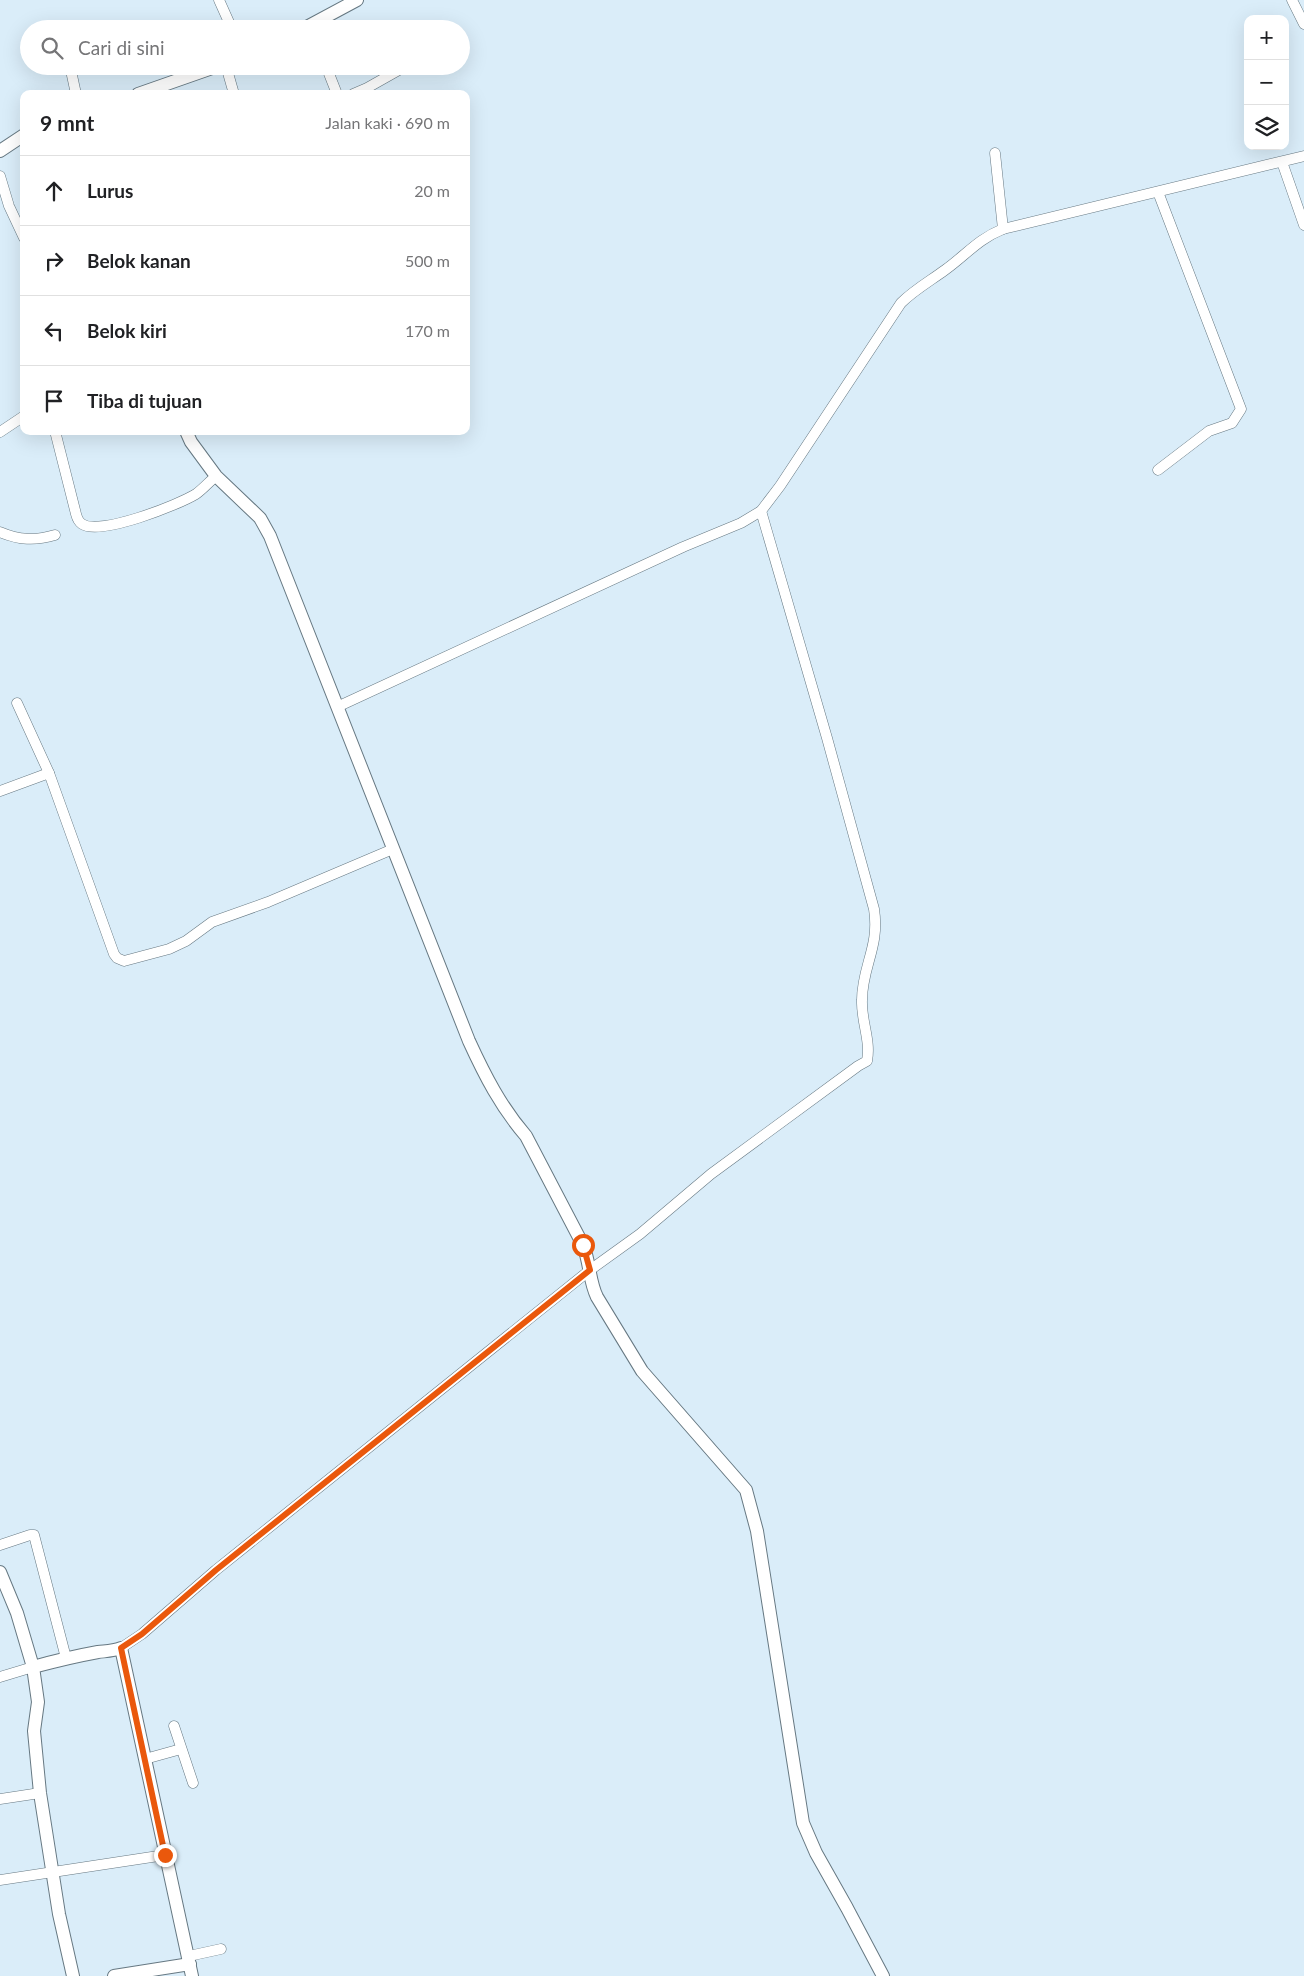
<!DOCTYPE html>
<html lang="id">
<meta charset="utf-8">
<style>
:root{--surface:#fff;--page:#f2f2f2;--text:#202124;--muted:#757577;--line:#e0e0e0}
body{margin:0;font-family:Lato,sans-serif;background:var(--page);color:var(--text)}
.controls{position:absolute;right:15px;top:15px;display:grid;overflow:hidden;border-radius:10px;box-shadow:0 5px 20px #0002}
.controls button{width:45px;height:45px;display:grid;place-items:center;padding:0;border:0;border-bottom:1px solid var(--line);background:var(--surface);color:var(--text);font:25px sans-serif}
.stop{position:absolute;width:15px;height:15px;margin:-11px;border:4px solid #ea580c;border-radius:50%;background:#fff}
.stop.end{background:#ea580c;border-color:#fff;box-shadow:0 1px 5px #0008}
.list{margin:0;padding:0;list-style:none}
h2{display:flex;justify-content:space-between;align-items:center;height:65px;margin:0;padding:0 20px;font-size:21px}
h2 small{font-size:16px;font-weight:400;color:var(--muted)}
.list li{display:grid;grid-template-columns:32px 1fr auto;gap:15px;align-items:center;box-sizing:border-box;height:70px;padding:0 20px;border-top:1px solid var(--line)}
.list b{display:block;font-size:19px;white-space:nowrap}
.list em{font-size:16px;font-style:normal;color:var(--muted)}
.icon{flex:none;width:28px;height:28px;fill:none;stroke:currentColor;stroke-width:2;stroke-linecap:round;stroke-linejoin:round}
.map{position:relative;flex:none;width:1304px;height:1976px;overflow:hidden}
.search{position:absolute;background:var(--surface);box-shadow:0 5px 20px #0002;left:20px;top:20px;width:450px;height:55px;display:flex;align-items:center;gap:12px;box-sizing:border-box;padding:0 18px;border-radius:28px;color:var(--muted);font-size:19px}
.panel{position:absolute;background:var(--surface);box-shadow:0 5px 20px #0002;left:20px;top:90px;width:450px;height:345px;border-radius:10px}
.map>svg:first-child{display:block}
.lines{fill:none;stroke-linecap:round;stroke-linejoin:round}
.minor-casing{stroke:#667882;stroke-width:11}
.tertiary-casing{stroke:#667882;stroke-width:14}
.minor{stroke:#fff;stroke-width:10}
.tertiary{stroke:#fff;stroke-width:12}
.route{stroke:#ea580c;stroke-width:6}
</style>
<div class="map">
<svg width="1304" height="1976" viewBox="0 0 1304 1976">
<rect width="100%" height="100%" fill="#daedf9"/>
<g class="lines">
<defs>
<g id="minor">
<path d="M 219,0 L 232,29"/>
<path d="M 1292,0 L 1304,24"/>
<path d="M 189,29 L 199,26 L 202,29"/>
<path d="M 70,66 L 76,94"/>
<path d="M 226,66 L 234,94"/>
<path d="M 326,66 L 337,94"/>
<path d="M 353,94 L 367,88 L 406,66"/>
<path d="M 995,153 L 1003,229"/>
<path d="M 1282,162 L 1304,225"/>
<path d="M 0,176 L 9,206 L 24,238"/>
<path d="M 55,431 L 76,514 C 77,518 79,522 82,524 C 100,536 178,505 196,494 C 203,489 209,482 216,476"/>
<path d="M 0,432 L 24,416"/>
<path d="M 1158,470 L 1209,431 L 1232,423 L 1241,409 L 1158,192"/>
<path d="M 0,532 C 19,540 35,541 55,535"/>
<path d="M 17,703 L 49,773"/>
<path d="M 337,707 L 683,547 L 741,523 L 761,511 L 780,486 L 901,303 C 914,290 930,281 945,270 C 966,255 978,239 1003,229 L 1304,156"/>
<path d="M 0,791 L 49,773 L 114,954 L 117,958 L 124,961 L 169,949 L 186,941 L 212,922 L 268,902 L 393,849"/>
<path d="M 0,1545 L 30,1535 L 34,1535 L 66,1658"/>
<path d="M 121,1648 L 142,1634 L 216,1570 L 590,1270 L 640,1234 L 711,1174 L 858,1066 L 867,1061 C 871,1040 861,1021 862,1000 C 862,966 880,947 874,909 L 827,738 L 761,511"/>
<path d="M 0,1677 L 33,1667"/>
<path d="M 174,1726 L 193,1783"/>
<path d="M 145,1759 L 181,1749"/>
<path d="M 0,1799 L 40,1793"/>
<path d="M 0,1880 L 165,1855"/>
<path d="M 189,1956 L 221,1949"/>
</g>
<g id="tertiary">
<path d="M 303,29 L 357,0"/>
<path d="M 138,94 L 218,66"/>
<path d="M 0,151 L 24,135"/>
<path d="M 186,431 L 191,442 L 216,476 L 260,518 L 270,536 L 469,1041 C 485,1076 501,1107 526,1136 L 583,1245 C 590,1262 589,1281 597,1297 L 642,1371 L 746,1490 L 757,1531 L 803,1823 L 816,1853 L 847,1908 L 883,1976"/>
<path d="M 0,1572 L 17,1613 L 33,1667 L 38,1702 L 34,1731 L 40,1793 L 59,1914 L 73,1976"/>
<path d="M 33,1667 C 55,1661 76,1656 98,1652 C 106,1651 113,1651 121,1648 L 192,1976"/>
<path d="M 114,1976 L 190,1964"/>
</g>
</defs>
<!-- minor casing -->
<use href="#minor" class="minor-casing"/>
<!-- tertiary casing -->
<use href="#tertiary" class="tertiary-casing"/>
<!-- minor -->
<use href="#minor" class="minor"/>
<!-- tertiary -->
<use href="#tertiary" class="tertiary"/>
</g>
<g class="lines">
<!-- route -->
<path class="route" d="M 165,1855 L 121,1648 L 142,1634 L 216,1570 L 590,1270 L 583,1245"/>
</g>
</svg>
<div class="controls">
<button>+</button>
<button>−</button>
<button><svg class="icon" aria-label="layers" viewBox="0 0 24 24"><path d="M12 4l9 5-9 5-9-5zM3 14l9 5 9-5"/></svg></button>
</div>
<div class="stop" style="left:583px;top:1245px"></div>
<div class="stop end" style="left:165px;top:1855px"></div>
<div class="search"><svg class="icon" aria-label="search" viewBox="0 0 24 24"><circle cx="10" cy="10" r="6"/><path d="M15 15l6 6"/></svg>Cari di sini</div>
<section class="panel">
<h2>9 mnt<small>Jalan kaki · 690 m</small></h2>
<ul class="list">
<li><svg class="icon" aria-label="ahead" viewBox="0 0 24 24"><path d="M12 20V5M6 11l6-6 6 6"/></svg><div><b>Lurus</b></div><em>20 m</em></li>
<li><svg class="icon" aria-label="right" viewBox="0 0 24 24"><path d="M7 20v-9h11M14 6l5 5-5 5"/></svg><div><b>Belok kanan</b></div><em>500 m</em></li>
<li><svg class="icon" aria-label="left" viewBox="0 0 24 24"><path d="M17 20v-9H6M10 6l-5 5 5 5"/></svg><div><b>Belok kiri</b></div><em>170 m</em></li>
<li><svg class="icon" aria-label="arrive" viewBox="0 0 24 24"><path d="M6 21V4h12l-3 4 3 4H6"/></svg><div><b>Tiba di tujuan</b></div></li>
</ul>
</section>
</div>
